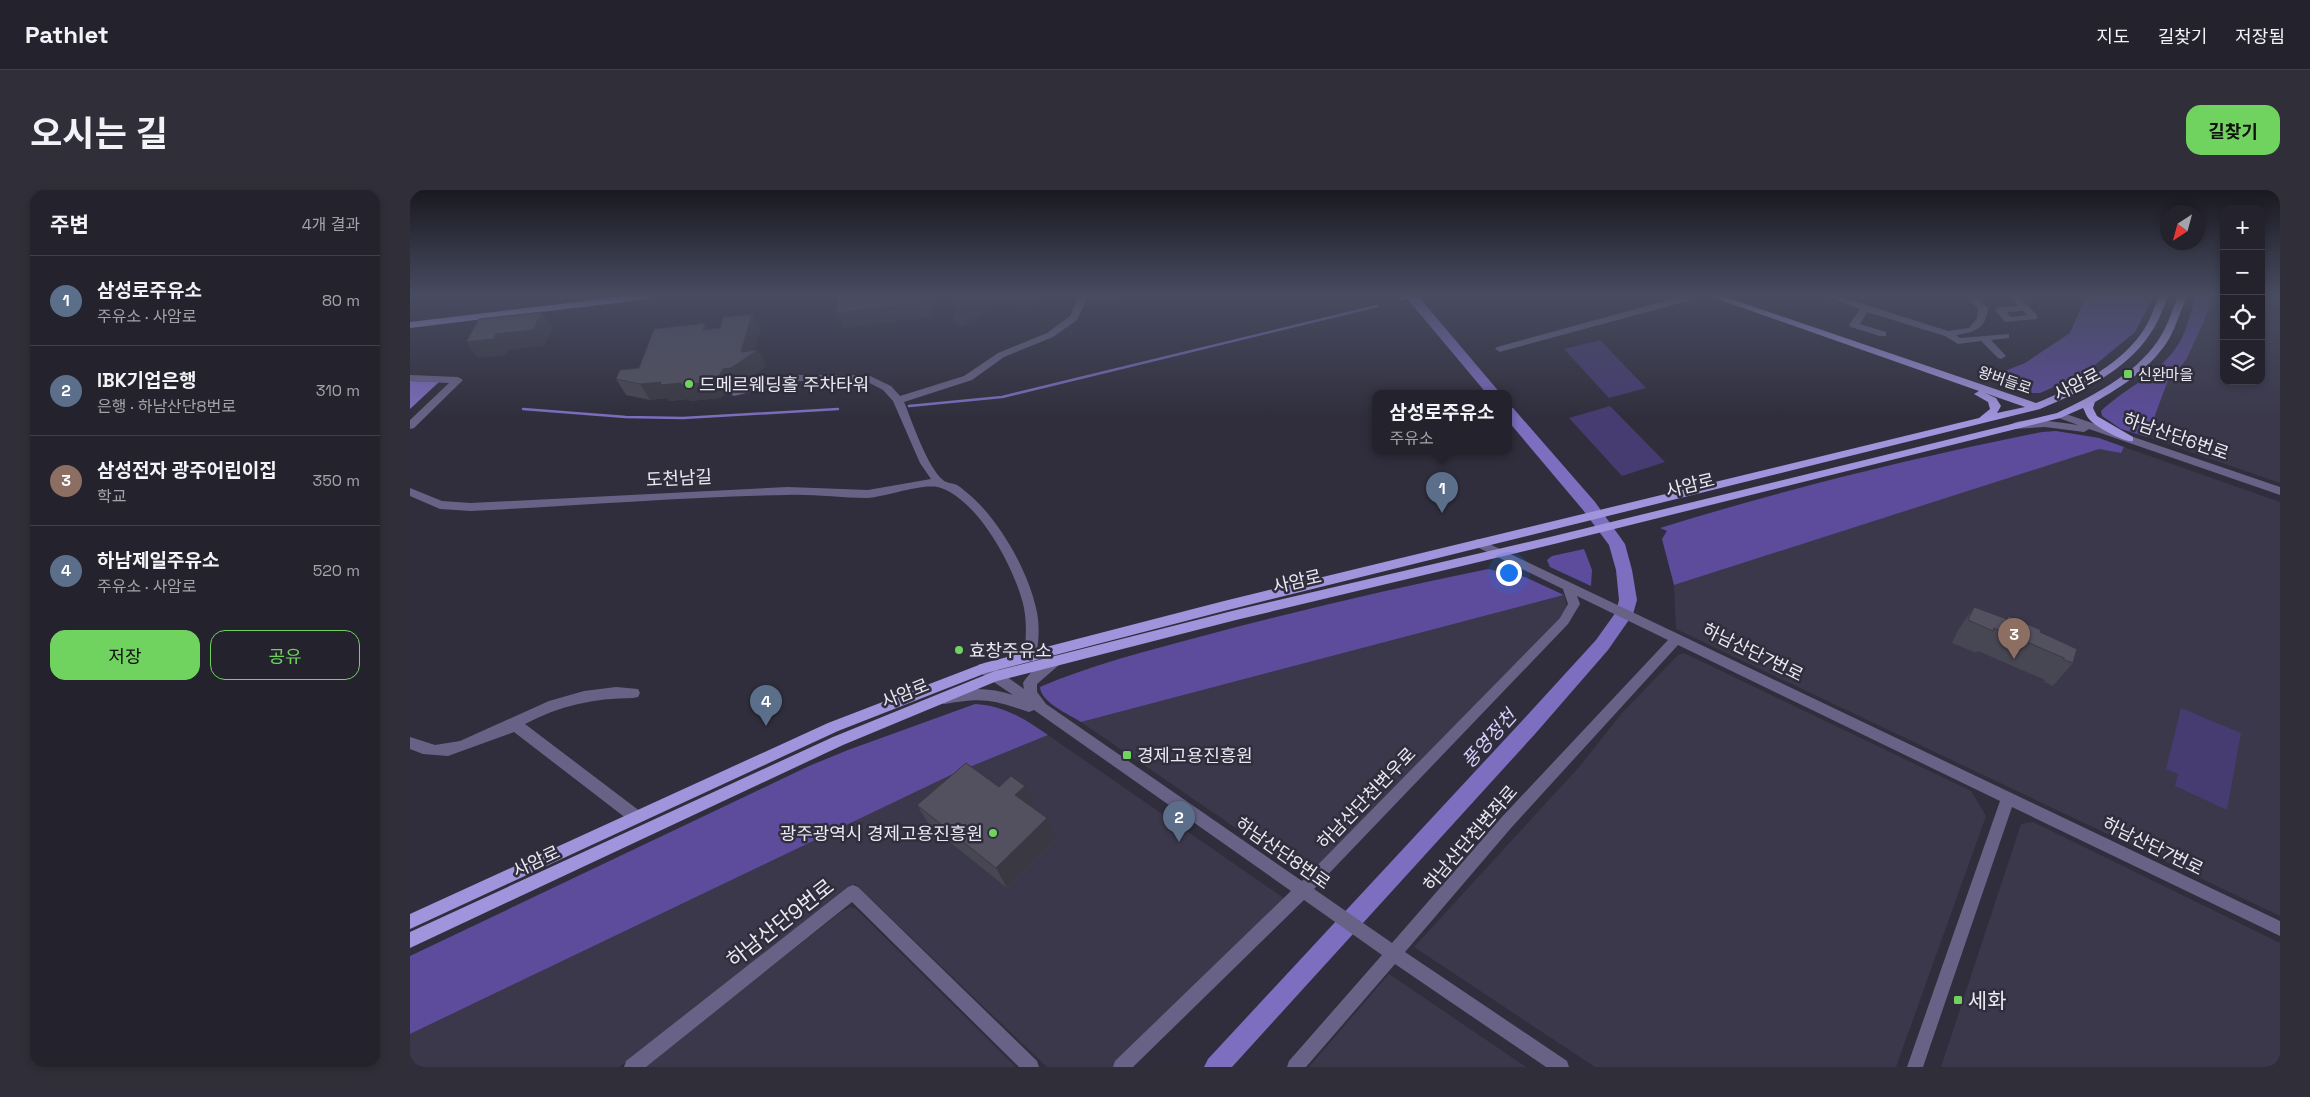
<!DOCTYPE html>
<html lang="ko">
<meta charset="utf-8">
<style>
:root{--surface:#24222d;--page:#302f39;--text:#f1f3f6;--muted:#a3a4aa;--line:#413f49;--accent:#70d35f}
body{margin:0;font-family:"Space Grotesk","Noto Sans KR",sans-serif;background:var(--page);color:var(--text)}
.controls{position:absolute;right:15px;top:15px;display:grid;overflow:hidden;border-radius:10px;box-shadow:0 2px 8px #0003}
.controls button{width:45px;height:45px;display:grid;place-items:center;padding:0;border:0;border-bottom:1px solid var(--line);background:var(--surface);color:var(--text);font:25px sans-serif}
.compass{position:absolute;left:1750px;top:15px;width:45px;height:45px;border-radius:50%;background:var(--surface);box-shadow:0 2px 8px #0003;rotate:216deg}
.you{position:absolute;left:1098px;top:382px;width:18px;height:18px;margin:-12px;border:4px solid #fff;border-radius:50%;background:#1a73e8;box-shadow:0 0 0 8px #1a73e833}
.badge{display:grid;place-items:center;width:32px;height:32px;border-radius:50%;background:var(--accent);color:#fff;font-size:16px;font-weight:700}
.pin{position:absolute;translate:-50% -41px;filter:drop-shadow(0 1px 2px #0008)}
.pin::after{content:'';position:absolute;top:26px;width:18px;height:15px;background:inherit;clip-path:polygon(0 0,100% 0,50% 100%)}
.popup{position:absolute;left:962px;top:200px;width:140px;height:65px;box-sizing:border-box;display:grid;place-content:center;border-radius:10px;background:var(--surface);filter:drop-shadow(0 1px 4px #0005);font-size:16px;white-space:nowrap;color:var(--muted)}
.popup b{font-size:19px;color:var(--text)}
.popup::after{content:'';position:absolute;left:50%;top:100%;margin-left:-10px;border:10px solid transparent;border-top-color:var(--surface)}
.list{margin:0;padding:0;list-style:none}
h2{display:flex;justify-content:space-between;align-items:center;height:65px;margin:0;padding:0 20px;font-size:21px}
h2 small{font-size:16px;font-weight:400;color:var(--muted)}
.list li{display:grid;grid-template-columns:32px 1fr auto;gap:15px;align-items:center;box-sizing:border-box;height:90px;padding:0 20px;border-top:1px solid var(--line)}
.list b{display:block;font-size:19px;white-space:nowrap}
.list p{margin:0;font-size:16px;white-space:nowrap;color:var(--muted)}
.list em{font-size:16px;font-style:normal;color:var(--muted)}
.actions{display:flex;gap:10px;padding:15px 20px}
.actions a{flex:1;padding:11px 0;border:1px solid var(--accent);border-radius:15px;text-align:center;font-size:18px;color:var(--accent)}
.actions .main{background:var(--accent);color:#111}
.icon{flex:none;width:28px;height:28px;fill:none;stroke:currentColor;stroke-width:2;stroke-linecap:round;stroke-linejoin:round}
.map{position:relative;flex:none;width:1870px;height:877px;overflow:hidden;border-radius:15px}
header{display:flex;align-items:center;gap:30px;box-sizing:border-box;height:70px;padding:0 25px;background:var(--surface);border-bottom:1px solid var(--line)}
header strong{font-size:24px}
nav{display:flex;gap:28px;margin-inline-start:auto;font-size:18px}
.intro{display:flex;align-items:center;justify-content:space-between;box-sizing:border-box;height:120px;padding:0 30px}
h1{margin:0;font-size:35px}
.button{padding:12px 22px;border-radius:15px;background:var(--accent);color:#111;font-size:18px;font-weight:700}
main{display:flex;gap:30px;padding:0 30px}
aside{flex:1;background:var(--surface);border-radius:15px;box-shadow:0 2px 8px #0003}
.map>svg:first-child{display:block}
.built{fill:#3b384b}
.green{fill:#463c71}
.forest{fill:#5d4c9b}
.water{fill:#7d6ec0}
.lines{fill:none;stroke-linecap:round;stroke-linejoin:round}
.stream{stroke:#7d6ec0;stroke-width:2.5}
.river{fill:#7d6ec0;fill-rule:evenodd}
.minor{fill:#686386;fill-rule:evenodd}
.major{fill:#a094dd;fill-rule:evenodd}
.wall{fill:#474653}
.shaded-wall{fill:#3a3943}
.building{fill:#535160;stroke:#3a3943}
.poi-dot{fill:#70d35f;stroke:#302e3c;stroke-width:2}
.labels{text-anchor:middle;dominant-baseline:central;stroke-width:5;stroke-linejoin:round;paint-order:stroke}
.far-poi-label{font-size:15px;fill:#e9e9f2;stroke:#302e3c;text-anchor:start}
.far-street-label{font-size:15px;fill:#e9e9f2;stroke:#302e3c}
.poi-label{font-size:18px;fill:#e9e9f2;stroke:#302e3c;text-anchor:start}
.street-label{font-size:18px;fill:#e9e9f2;stroke:#302e3c}
.water-label{font-size:19px;font-style:italic;fill:#d5d0fc;stroke:#302e3c}
.near-street-label{font-size:21px;fill:#e9e9f2;stroke:#302e3c}
.near-poi-label{font-size:21px;fill:#e9e9f2;stroke:#302e3c;text-anchor:start}
</style>
<header>
<strong>Pathlet</strong>
<nav><a>지도</a><a>길찾기</a><a>저장됨</a></nav>
</header>
<div class="intro"><h1>오시는 길</h1><a class="button">길찾기</a></div>
<main>
<aside>
<h2>주변<small>4개 결과</small></h2>
<ul class="list">
<li><span class="badge" style="background:#5c6f8a">1</span><div><b>삼성로주유소</b><p>주유소 · 사암로</p></div><em>80 m</em></li>
<li><span class="badge" style="background:#5c6f8a">2</span><div><b>IBK기업은행</b><p>은행 · 하남산단8번로</p></div><em>310 m</em></li>
<li><span class="badge" style="background:#8d6e63">3</span><div><b>삼성전자 광주어린이집</b><p>학교</p></div><em>350 m</em></li>
<li><span class="badge" style="background:#5c6f8a">4</span><div><b>하남제일주유소</b><p>주유소 · 사암로</p></div><em>520 m</em></li>
</ul>
<div class="actions"><a class="main">저장</a><a>공유</a></div>
</aside>
<div class="map">
<svg width="1870" height="877" viewBox="0 0 1870 877">
<rect width="100%" height="100%" fill="#302e3c"/>
<!-- built -->
<g class="built">
<path d="M 545,106 L 638,106 L 616,121 L 602,113 L 595,113 L 573,122 L 553,137 L 544,134 Z"/>
<path d="M 679,106 L 723,106 L 675,117 Z"/>
<path d="M 1802,106 L 1814,106 L 1814,191 L 1851,191 L 1851,106 L 1870,106 L 1870,293 L 1737,247 L 1760,185 L 1771,176 L 1794,131 Z"/>
<path d="M 1714,257 L 1870,312 L 1870,726 L 1266,439 L 1264,395 L 1689,258 L 1711,263 Z"/>
<path d="M 1154,405 L 1158,420 L 1151,429 L 944,640 L 896,686 L 671,532 Z"/>
<path d="M 1274,463 L 1561,601 L 1576,626 L 1486,877 L 1185,877 L 1004,757 L 1170,576 L 1212,523 L 1268,465 Z"/>
<path d="M 638,545 L 875,709 L 705,877 L 637,877 L 445,694 L 209,877 L 0,877 L 0,844 L 545,583 Z"/>
<path d="M 1623,632 L 1870,753 L 1870,877 L 1531,877 L 1611,634 Z"/>
<path d="M 440,717 L 446,719 L 606,877 L 234,877 L 431,722 Z"/>
<path d="M 979,784 L 1116,877 L 899,877 Z"/>
</g>
<!-- green -->
<g class="green">
<path d="M 1190,150 L 1236,198 L 1199,208 L 1154,159 Z"/>
<path d="M 1200,216 L 1255,272 L 1212,286 L 1159,228 Z"/>
<path d="M 1771,518 L 1831,543 L 1817,620 L 1765,596 L 1768,584 L 1756,579 Z"/>
</g>
<!-- forest -->
<g class="forest">
<path d="M 1676,106 L 1744,106 L 1725,142 L 1674,184 L 1630,203 L 1621,203 L 1577,188 L 1615,173 L 1660,143 Z"/>
<path d="M 1786,106 L 1802,106 L 1794,131 L 1777,168 L 1771,176 L 1760,185 L 1737,247 L 1711,239 L 1692,226 L 1691,221 C 1716,197 1751,184 1769,153 C 1777,140 1781,121 1786,106 Z"/>
<path d="M 1646,241 L 1689,248 L 1714,257 L 1711,263 L 1689,259 L 1264,395 L 1252,349 L 1257,341 L 1250,338 C 1376,299 1503,268 1632,242 Z"/>
<path d="M 1174,359 L 1182,380 L 1181,396 L 1140,377 L 1137,370 L 1142,366 Z"/>
<path d="M 1078,379 L 1115,387 L 1154,405 L 671,532 C 659,524 631,513 630,497 C 681,475 736,461 789,447 C 885,421 981,399 1078,379 Z"/>
<path d="M 565,514 C 592,515 616,529 638,545 L 545,583 L 0,844 L 0,766 L 399,576 L 438,560 Z"/>
</g>
<!-- water -->
<path class="water" d="M 0,191 L 29,192 L 0,219 Z"/>
<g class="lines">
<!-- stream -->
<g class="stream">
<path d="M 991,109 L 1001,107"/>
<path d="M 499,216 L 592,207 L 967,116"/>
<path d="M 113,219 L 216,227 L 273,228 L 428,219"/>
</g>
<!-- river -->
<g class="river">
<path d="M 995,106 L 1008,106 L 1091,204 L 1077,204 Z"/>
<path d="M 1098,217 L 1103,218 L 1185,312 L 1215,354 L 1222,380 L 1227,410 L 1223,424 L 1198,460 L 1125,544 L 822,877 L 794,877 L 798,869 L 1111,532 L 1186,450 L 1206,422 L 1209,410 L 1206,380 L 1199,355 L 1173,320 L 1098,231 Z"/>
</g>
<!-- minor -->
<g class="minor">
<path d="M 669,106 L 678,106 L 667,130 L 643,147 L 594,167 L 562,190 L 494,212 C 502,231 517,277 533,290 C 536,293 542,293 547,295 C 552,298 557,303 562,307 C 590,332 618,381 626,418 C 630,434 629,451 626,467 L 625,471 L 615,471 L 614,467 C 616,451 617,434 614,418 C 606,380 569,311 531,298 C 514,292 477,307 457,308 C 430,308 404,304 377,305 C 272,307 166,316 61,321 L 30,319 L 0,306 L 0,298 L 32,311 L 61,313 L 378,297 L 458,300 L 521,289 L 510,273 L 483,211 L 473,200 L 456,191 L 387,191 L 324,206 L 319,203 L 320,201 L 387,185 L 458,185 L 481,196 L 490,206 L 554,186 L 588,163 L 637,143 L 660,126 Z"/>
<path d="M 1273,106 L 1282,106 L 1278,111 L 1093,161 L 1090,162 L 1085,159 L 1087,157 Z"/>
<path d="M 1415,106 L 1428,106 L 1538,141 L 1559,138 L 1567,128 L 1568,119 L 1556,106 L 1565,106 L 1578,118 C 1576,139 1565,142 1546,145 L 1550,148 L 1599,144 L 1599,148 L 1581,150 L 1596,166 L 1591,169 L 1588,168 L 1571,151 L 1548,154 L 1535,146 L 1457,122 L 1450,134 L 1476,142 L 1476,146 L 1470,146 L 1441,137 L 1439,135 L 1450,119 Z"/>
<path d="M 1599,106 L 1608,106 L 1627,125 L 1627,129 L 1595,132 L 1585,120 L 1590,117 L 1608,116 ZM 1613,121 L 1617,125 L 1600,127 L 1597,122 Z"/>
<path d="M 0,185 L 48,187 L 53,190 L 4,238 L 0,239 L 0,230 L 39,193 L 0,191 Z"/>
<path d="M 1650,222 L 1870,297 L 1870,305 L 1679,239 L 1674,242 L 1635,237 L 1604,239 L 1599,236 C 1610,225 1653,233 1668,235 L 1646,227 L 1645,225 Z"/>
<path d="M 1069,349 L 1870,731 L 1870,746 L 1602,617 L 1513,877 L 1497,877 L 1590,611 L 1268,455 L 1101,638 L 995,762 L 1157,871 L 1159,877 L 1136,877 L 985,774 L 896,877 L 877,877 L 879,871 L 972,765 L 894,710 L 723,877 L 703,877 L 705,871 L 881,701 L 624,520 L 619,522 C 582,510 575,507 535,514 L 530,513 L 528,509 L 530,505 C 554,497 580,497 603,505 L 569,482 L 568,478 L 569,474 L 579,474 L 614,499 L 613,493 C 619,483 637,464 649,467 L 650,471 L 649,475 L 627,494 L 627,502 L 636,514 L 892,691 L 1150,428 L 1158,414 L 1153,399 L 1065,356 L 1063,353 L 1065,350 ZM 1167,406 L 1258,450 L 1091,628 L 982,753 L 904,699 L 1158,434 L 1170,414 Z"/>
<path d="M 206,497 L 228,499 L 230,503 L 228,507 L 223,508 C 184,508 149,516 115,534 L 231,622 L 233,627 L 231,632 L 226,633 L 221,632 L 104,542 L 38,566 L 13,564 L 0,559 L 0,547 L 25,555 L 50,551 L 139,511 L 174,501 Z"/>
<path d="M 443,695 L 448,697 L 627,871 L 629,877 L 609,877 L 442,712 L 236,877 L 214,877 L 216,871 L 438,697 Z"/>
</g>
<!-- major -->
<g class="major">
<path d="M 215,106 L 243,106 L 239,109 L 0,138 L 0,132 Z"/>
<path d="M 1299,106 L 1312,106 L 1626,213 C 1664,198 1706,178 1731,144 C 1739,133 1744,119 1749,106 L 1758,106 C 1753,119 1748,133 1740,144 C 1715,182 1670,202 1630,219 L 814,421 L 576,483 L 428,541 L 0,739 L 0,724 L 418,533 L 574,473 L 814,411 L 1569,228 L 1580,219 L 1578,212 L 1564,204 L 1569,201 ZM 1575,203 L 1615,217 L 1587,223 L 1591,216 L 1586,208 Z"/>
<path d="M 1768,106 L 1777,106 C 1771,120 1766,136 1759,149 C 1742,177 1713,196 1685,212 L 1683,218 L 1687,226 L 1723,247 L 1723,251 C 1715,253 1684,236 1679,229 C 1676,226 1675,221 1673,218 L 1650,228 L 1144,354 L 826,430 L 587,491 L 433,555 L 0,758 L 0,742 L 423,547 L 585,481 L 826,420 L 1144,346 L 1647,223 C 1682,206 1724,185 1747,152 C 1757,138 1762,121 1768,106 Z"/>
</g>
</g>
<!-- wall -->
<g class="wall">
<path d="M 299,139 L 350,140 L 344,160 L 348,160 L 356,176 L 330,194 L 321,195 L 317,203 L 310,208 L 280,211 L 279,209 L 260,211 L 257,208 L 240,210 L 216,205 L 206,189 L 229,178 Z"/>
<path d="M 1564,417 L 1596,429 L 1598,426 L 1630,442 L 1663,473 L 1643,496 L 1634,492 L 1635,490 L 1568,461 L 1566,463 L 1542,453 L 1548,440 Z"/>
<path d="M 507,615 L 625,617 L 623,618 L 646,649 L 597,698 L 520,636 Z"/>
</g>
<!-- shaded-wall -->
<g class="shaded-wall">
<path d="M 517,106 L 523,106 L 524,108 L 522,127 L 433,138 L 426,123 Z"/>
<path d="M 580,106 L 601,106 L 581,109 Z"/>
<path d="M 132,122 L 143,138 L 134,156 L 98,160 L 95,165 L 68,168 L 56,152 L 86,144 Z"/>
<path d="M 342,124 L 350,140 L 344,162 L 348,160 L 356,176 L 330,194 L 321,195 L 317,203 L 310,208 L 280,211 L 279,209 L 260,211 L 257,208 L 240,210 L 230,194 L 251,192 L 271,193 L 313,179 L 331,162 Z"/>
<path d="M 295,133 L 304,149 L 293,140 Z"/>
<path d="M 615,596 L 625,617 L 615,626 L 605,605 Z"/>
<path d="M 637,628 L 646,649 L 597,698 L 586,678 Z"/>
</g>
<!-- building -->
<g class="building">
<path d="M 428,106 L 517,106 L 517,112 L 426,123 Z"/>
<path d="M 132,122 L 123,140 L 86,144 L 84,149 L 56,152 L 69,129 Z"/>
<path d="M 342,124 L 331,162 L 348,160 L 321,178 L 313,179 L 308,187 L 301,192 L 271,195 L 271,193 L 250,195 L 251,192 L 230,194 L 206,189 L 210,180 L 229,178 L 244,139 L 295,133 L 293,140 L 310,138 L 313,127 Z"/>
<path d="M 1564,417 L 1597,429 L 1598,426 L 1631,440 L 1630,442 L 1667,459 L 1663,473 L 1654,470 L 1654,468 L 1584,438 L 1583,441 L 1558,430 Z"/>
<path d="M 556,573 L 589,597 L 601,586 L 615,596 L 605,605 L 637,628 L 586,678 L 507,615 Z"/>
</g>
<!-- sky -->
<linearGradient id="sky" x2="0" y2="1"><stop stop-color="#1a1921"/><stop offset="0.46" stop-color="#484c61"/><stop offset="1" stop-color="#484c61" stop-opacity="0"/></linearGradient>
<rect width="1870" height="229" fill="url(#sky)"/>
<!-- markers -->
<g class="poi-dot">
<rect x="1713" y="179" width="10" height="10" rx="2.5"/>
<circle cx="279" cy="194" r="5"/>
<circle cx="549" cy="460" r="5"/>
<rect x="712" y="560" width="10" height="10" rx="2.5"/>
<circle cx="583" cy="643" r="5"/>
<rect x="1543" y="805" width="10" height="10" rx="2.5"/>
</g>
<g class="labels">
<!-- far-poi labels -->
<g class="far-poi-label">
<text x="1728" y="184">신완마을</text>
</g>
<!-- far-street labels -->
<g class="far-street-label">
<text transform="translate(1595 190) rotate(19)">왕버들로</text>
</g>
<!-- poi labels -->
<g class="poi-label">
<text x="289" y="194">드메르웨딩홀 주차타워</text>
<text x="559" y="460">효창주유소</text>
<text x="727" y="565">경제고용진흥원</text>
<text x="573" y="643" text-anchor="end">광주광역시 경제고용진흥원</text>
</g>
<!-- street labels -->
<g class="street-label">
<text transform="translate(1667 194) rotate(-27)">사암로</text>
<text transform="translate(1766 246) rotate(19)">하남산단6번로</text>
<text transform="translate(269 288) rotate(-3)">도천남길</text>
<text transform="translate(1280 295) rotate(-14)">사암로</text>
<text transform="translate(887 391) rotate(-13)">사암로</text>
<text transform="translate(1343 462) rotate(26)">하남산단7번로</text>
<text transform="translate(495 503) rotate(-22)">사암로</text>
<text transform="translate(956 608) rotate(-46)">하남산단천변우로</text>
<text transform="translate(1060 648) rotate(-49)">하남산단천변좌로</text>
<text transform="translate(1743 656) rotate(26)">하남산단7번로</text>
<text transform="translate(873 663) rotate(35)">하남산단8번로</text>
<text transform="translate(126 671) rotate(-25)">사암로</text>
</g>
<!-- water labels -->
<g class="water-label">
<text transform="translate(1079 549) rotate(-48)">풍영정천</text>
</g>
<!-- near-street labels -->
<g class="near-street-label">
<text transform="translate(370 733) rotate(-38)">하남산단9번로</text>
</g>
<!-- near-poi labels -->
<g class="near-poi-label">
<text x="1558" y="810">세화</text>
</g>
</g>
</svg>
<div class="controls">
<button>+</button>
<button>−</button>
<button><svg class="icon" aria-label="locate" viewBox="0 0 24 24"><circle cx="12" cy="12" r="6"/><path d="M12 2v4M12 18v4M2 12h4M18 12h4"/></svg></button>
<button><svg class="icon" aria-label="layers" viewBox="0 0 24 24"><path d="M12 4l9 5-9 5-9-5zM3 14l9 5 9-5"/></svg></button>
</div>
<svg class="compass" viewBox="-18 -18 36 36"><path d="M0-13l5 13h-10z" fill="#e53935"/><path d="M0 13l5-13h-10z" fill="#a3a4aa"/></svg>
<div class="you"></div>
<div class="pin badge" style="left:1032px;top:323px;background:#5c6f8a">1</div>
<div class="popup"><b>삼성로주유소</b>주유소</div>
<div class="pin badge" style="left:769px;top:652px;background:#5c6f8a">2</div>
<div class="pin badge" style="left:1604px;top:469px;background:#8d6e63">3</div>
<div class="pin badge" style="left:356px;top:536px;background:#5c6f8a">4</div>
</div>
</main>
